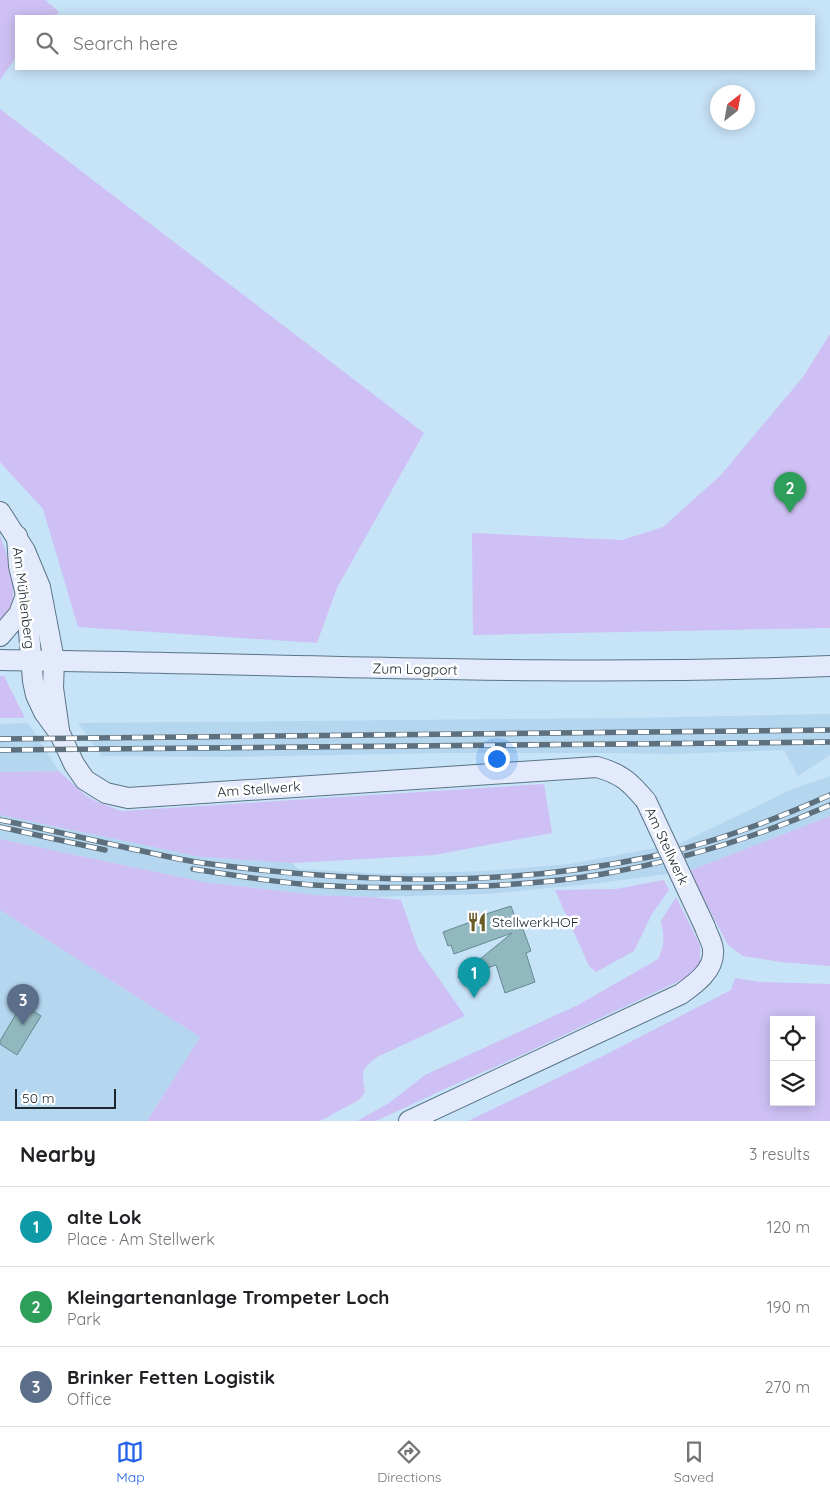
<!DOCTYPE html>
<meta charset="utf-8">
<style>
:root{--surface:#fff;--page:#f6f6f6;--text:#202124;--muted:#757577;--line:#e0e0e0;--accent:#2563eb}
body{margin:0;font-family:Quicksand,sans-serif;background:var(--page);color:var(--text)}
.controls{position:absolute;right:15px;bottom:15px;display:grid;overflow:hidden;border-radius:0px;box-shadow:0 2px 12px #0003}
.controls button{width:45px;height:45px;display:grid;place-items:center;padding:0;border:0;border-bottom:1px solid var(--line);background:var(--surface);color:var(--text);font:25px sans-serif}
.compass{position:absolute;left:710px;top:85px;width:45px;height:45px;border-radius:50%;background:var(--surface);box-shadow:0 2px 12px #0003;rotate:31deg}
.scale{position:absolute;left:15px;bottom:12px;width:101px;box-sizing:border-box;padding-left:5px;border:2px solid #1b262e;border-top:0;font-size:14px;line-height:18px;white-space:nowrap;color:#1b262e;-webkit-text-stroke:4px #fff;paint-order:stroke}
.you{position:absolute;left:496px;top:758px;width:18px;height:18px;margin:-12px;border:4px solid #fff;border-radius:50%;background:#1a73e8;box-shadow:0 0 0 8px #1a73e833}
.badge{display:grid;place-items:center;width:32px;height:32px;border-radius:50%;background:var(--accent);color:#fff;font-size:16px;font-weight:700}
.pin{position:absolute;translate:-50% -41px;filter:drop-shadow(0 1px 2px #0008)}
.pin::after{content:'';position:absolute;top:26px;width:18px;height:15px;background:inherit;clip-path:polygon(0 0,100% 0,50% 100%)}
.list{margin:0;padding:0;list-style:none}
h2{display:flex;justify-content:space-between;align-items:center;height:65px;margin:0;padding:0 20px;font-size:21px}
h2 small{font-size:16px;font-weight:400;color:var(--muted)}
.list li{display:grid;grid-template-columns:32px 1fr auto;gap:15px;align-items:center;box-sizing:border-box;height:80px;padding:0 20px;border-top:1px solid var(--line)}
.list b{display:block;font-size:19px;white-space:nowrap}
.list p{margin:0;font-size:16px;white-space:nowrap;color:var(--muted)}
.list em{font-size:16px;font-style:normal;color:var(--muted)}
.icon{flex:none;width:28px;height:28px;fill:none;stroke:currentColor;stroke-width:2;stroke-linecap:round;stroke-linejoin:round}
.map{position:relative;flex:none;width:830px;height:1121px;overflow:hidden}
.search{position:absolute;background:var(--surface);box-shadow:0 2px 12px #0003;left:15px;right:15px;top:15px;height:55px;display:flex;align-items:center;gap:12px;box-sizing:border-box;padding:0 18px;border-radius:0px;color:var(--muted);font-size:19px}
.sheet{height:305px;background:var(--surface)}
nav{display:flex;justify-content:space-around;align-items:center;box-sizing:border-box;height:70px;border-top:1px solid var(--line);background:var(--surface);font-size:14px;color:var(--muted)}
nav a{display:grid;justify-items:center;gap:2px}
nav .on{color:var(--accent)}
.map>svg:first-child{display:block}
.built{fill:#b4d6ef}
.green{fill:#cec0f4;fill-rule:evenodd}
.building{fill:#92b8bf;stroke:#668a91}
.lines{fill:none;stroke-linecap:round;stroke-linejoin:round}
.secondary-casing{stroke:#5a7486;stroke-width:22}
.secondary{stroke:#e3eafb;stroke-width:20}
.rail-casing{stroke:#5e707d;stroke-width:5.5}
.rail{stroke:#fff;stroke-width:4;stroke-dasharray:11;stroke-linecap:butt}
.secondary-bridge-casing{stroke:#5a7486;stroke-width:22;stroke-linecap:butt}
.secondary-bridge{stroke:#e3eafb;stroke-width:20}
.labels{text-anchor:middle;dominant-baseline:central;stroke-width:5;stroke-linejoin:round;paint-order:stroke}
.street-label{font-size:14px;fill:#1b262e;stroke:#fff}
.poi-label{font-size:14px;fill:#1b262e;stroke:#fff;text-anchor:start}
</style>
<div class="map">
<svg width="830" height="1121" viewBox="0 0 830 1121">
<rect width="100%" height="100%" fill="#c7e3f8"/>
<!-- built -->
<g class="built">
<path d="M 830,714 L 830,755 L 798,776 L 784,750 L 672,754 L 608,753 L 438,753 L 230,757 L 102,756 L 78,723 L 632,718 Z"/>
<path d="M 28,723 L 59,771 L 0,772 L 0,724 Z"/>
<path d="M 830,776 L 830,816 L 689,871 L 599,883 L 487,894 L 371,897 L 315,895 L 204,882 L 0,839 L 0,815 L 201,857 L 292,863 L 298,869 L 388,874 L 485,871 L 570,864 L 681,843 L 788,791 Z"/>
<path d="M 0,910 L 200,1037 L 147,1121 L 0,1121 Z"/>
</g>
<!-- green -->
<g class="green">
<path d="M 0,0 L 45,0 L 59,12 L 55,16 L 16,16 L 16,57 L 0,80 Z"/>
<path d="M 0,109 L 424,433 L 337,588 L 317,643 L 78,627 L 43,509 L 0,462 Z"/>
<path d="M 830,334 L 830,628 L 473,635 L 472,533 L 622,540 L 663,527 L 721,475 L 803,377 Z"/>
<path d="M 0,536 C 8,557 17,580 12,603 C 11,609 6,616 3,622 L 0,618 Z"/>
<path d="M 0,676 L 4,676 L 25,718 L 0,718 Z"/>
<path d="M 59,771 L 85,795 L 97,802 L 122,811 L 544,784 L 552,833 L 434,855 L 292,863 L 201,857 L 0,815 L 0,772 Z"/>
<path d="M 830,816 L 830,966 L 781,962 L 743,956 L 728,945 L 689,871 Z"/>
<path d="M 0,839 L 204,882 L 315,895 L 371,897 L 401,900 L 418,949 L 465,1016 L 377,1057 C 360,1070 362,1072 365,1092 L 359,1100 L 320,1121 L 147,1121 L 200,1037 L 0,910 Z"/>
<path d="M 664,880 L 669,890 L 652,914 L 634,951 L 596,972 L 589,966 L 555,890 L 616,889 Z"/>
<path d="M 676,897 L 700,945 L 700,962 L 690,976 L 515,1058 L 449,1087 L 376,1121 L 357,1121 L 389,1103 L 425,1075 L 578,1005 L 658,959 C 665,944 664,937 661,921 Z"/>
<path d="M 735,978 L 759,982 L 830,984 L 830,1121 L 468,1121 L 603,1056 L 731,990 ZM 774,1020 L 811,1020 L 811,1102 L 774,1102 Z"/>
</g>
<!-- building -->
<g class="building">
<path d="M 511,906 L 516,920 L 521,930 L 523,929 L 531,951 L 526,953 L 535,982 L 505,993 L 496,965 L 459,978 L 458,977 L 512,933 L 454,954 L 451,945 L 448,946 L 443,932 L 487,916 L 486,914 Z"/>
<path d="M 22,1004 L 41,1016 L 17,1055 L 0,1044 L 0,1041 Z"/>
</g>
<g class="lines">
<defs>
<g id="secondary">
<path d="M 0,512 L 25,551 L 40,587 L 54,660 L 53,688 L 59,730"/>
<path d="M 17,536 L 19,566 L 26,595 L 33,681 L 36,695 L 44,712 L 60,734 L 74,764 L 85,780 L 106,793 L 128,798 L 597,767 C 622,774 630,782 646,801"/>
<path d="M 0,636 L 19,614 L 26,595"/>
<path d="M 0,660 C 277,663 553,678 830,666"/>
<path d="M 409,1121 L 681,994 C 695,984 715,970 713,950 C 713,943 707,934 705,927"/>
</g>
</defs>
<!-- secondary casing -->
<use href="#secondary" class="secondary-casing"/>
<!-- secondary -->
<use href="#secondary" class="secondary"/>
<defs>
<g id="rail">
<path d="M 0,739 L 830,730"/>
<path d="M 0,750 L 830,742"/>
<path d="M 0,820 C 46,829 92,840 137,850 C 157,854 176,859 196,862 C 345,883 501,889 649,857 C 711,844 772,821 830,795"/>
<path d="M 0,827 L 105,850"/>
<path d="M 193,869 C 233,875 273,882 313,885 C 357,888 401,888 445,887 C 498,886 551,883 603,874 C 681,860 758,837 830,805"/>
</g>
</defs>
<!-- rail casing -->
<use href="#rail" class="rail-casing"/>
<!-- rail -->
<use href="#rail" class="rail"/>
<defs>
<path id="secondary-bridge" d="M 646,801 L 705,927"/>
</defs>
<!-- secondary-bridge casing -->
<use href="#secondary-bridge" class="secondary-bridge-casing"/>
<!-- secondary-bridge -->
<use href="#secondary-bridge" class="secondary-bridge"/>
</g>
<!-- icons -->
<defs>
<symbol id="restaurant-bare" viewBox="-9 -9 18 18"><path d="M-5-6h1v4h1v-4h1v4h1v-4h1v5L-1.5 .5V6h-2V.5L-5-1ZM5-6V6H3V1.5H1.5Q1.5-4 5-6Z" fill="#695d2a" stroke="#fff" stroke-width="2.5" paint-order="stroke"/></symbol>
</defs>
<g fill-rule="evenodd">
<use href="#restaurant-bare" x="463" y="908" width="28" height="28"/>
</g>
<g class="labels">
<!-- street labels -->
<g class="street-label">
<text transform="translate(24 598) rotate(83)">Am Mühlenberg</text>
<text transform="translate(415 669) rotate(1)">Zum Logport</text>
<text transform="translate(259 789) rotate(-4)">Am Stellwerk</text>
<text transform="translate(667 846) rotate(65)">Am Stellwerk</text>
</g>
<!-- poi labels -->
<g class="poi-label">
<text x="492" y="922">StellwerkHOF</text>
</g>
</g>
</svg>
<div class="controls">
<button><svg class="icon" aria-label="locate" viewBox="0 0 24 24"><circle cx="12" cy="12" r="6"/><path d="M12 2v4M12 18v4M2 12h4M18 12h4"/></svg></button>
<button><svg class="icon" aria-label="layers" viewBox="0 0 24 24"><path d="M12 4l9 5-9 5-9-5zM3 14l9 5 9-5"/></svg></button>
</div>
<svg class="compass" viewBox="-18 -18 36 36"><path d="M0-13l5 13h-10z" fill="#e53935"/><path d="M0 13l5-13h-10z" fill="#757577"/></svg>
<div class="scale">50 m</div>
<div class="you"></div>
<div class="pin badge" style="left:474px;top:998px;background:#0f9aa8">1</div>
<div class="pin badge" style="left:790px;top:513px;background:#2e9e5b">2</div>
<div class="pin badge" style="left:23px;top:1025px;background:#5c6f8a">3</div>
<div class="search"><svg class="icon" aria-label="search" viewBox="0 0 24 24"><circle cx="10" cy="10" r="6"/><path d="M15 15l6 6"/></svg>Search here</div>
</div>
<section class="sheet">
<h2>Nearby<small>3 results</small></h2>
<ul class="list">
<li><span class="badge" style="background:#0f9aa8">1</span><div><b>alte Lok</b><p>Place · Am Stellwerk</p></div><em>120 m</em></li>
<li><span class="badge" style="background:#2e9e5b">2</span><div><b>Kleingartenanlage Trompeter Loch</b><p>Park</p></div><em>190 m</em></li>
<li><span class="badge" style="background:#5c6f8a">3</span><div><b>Brinker Fetten Logistik</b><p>Office</p></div><em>270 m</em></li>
</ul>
</section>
<nav>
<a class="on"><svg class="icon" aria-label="map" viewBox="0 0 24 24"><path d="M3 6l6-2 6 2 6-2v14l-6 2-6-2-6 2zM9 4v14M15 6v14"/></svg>Map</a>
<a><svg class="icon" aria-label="directions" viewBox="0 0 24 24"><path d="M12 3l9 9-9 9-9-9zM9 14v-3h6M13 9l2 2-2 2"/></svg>Directions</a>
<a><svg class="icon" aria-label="saved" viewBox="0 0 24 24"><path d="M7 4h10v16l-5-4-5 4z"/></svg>Saved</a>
</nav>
